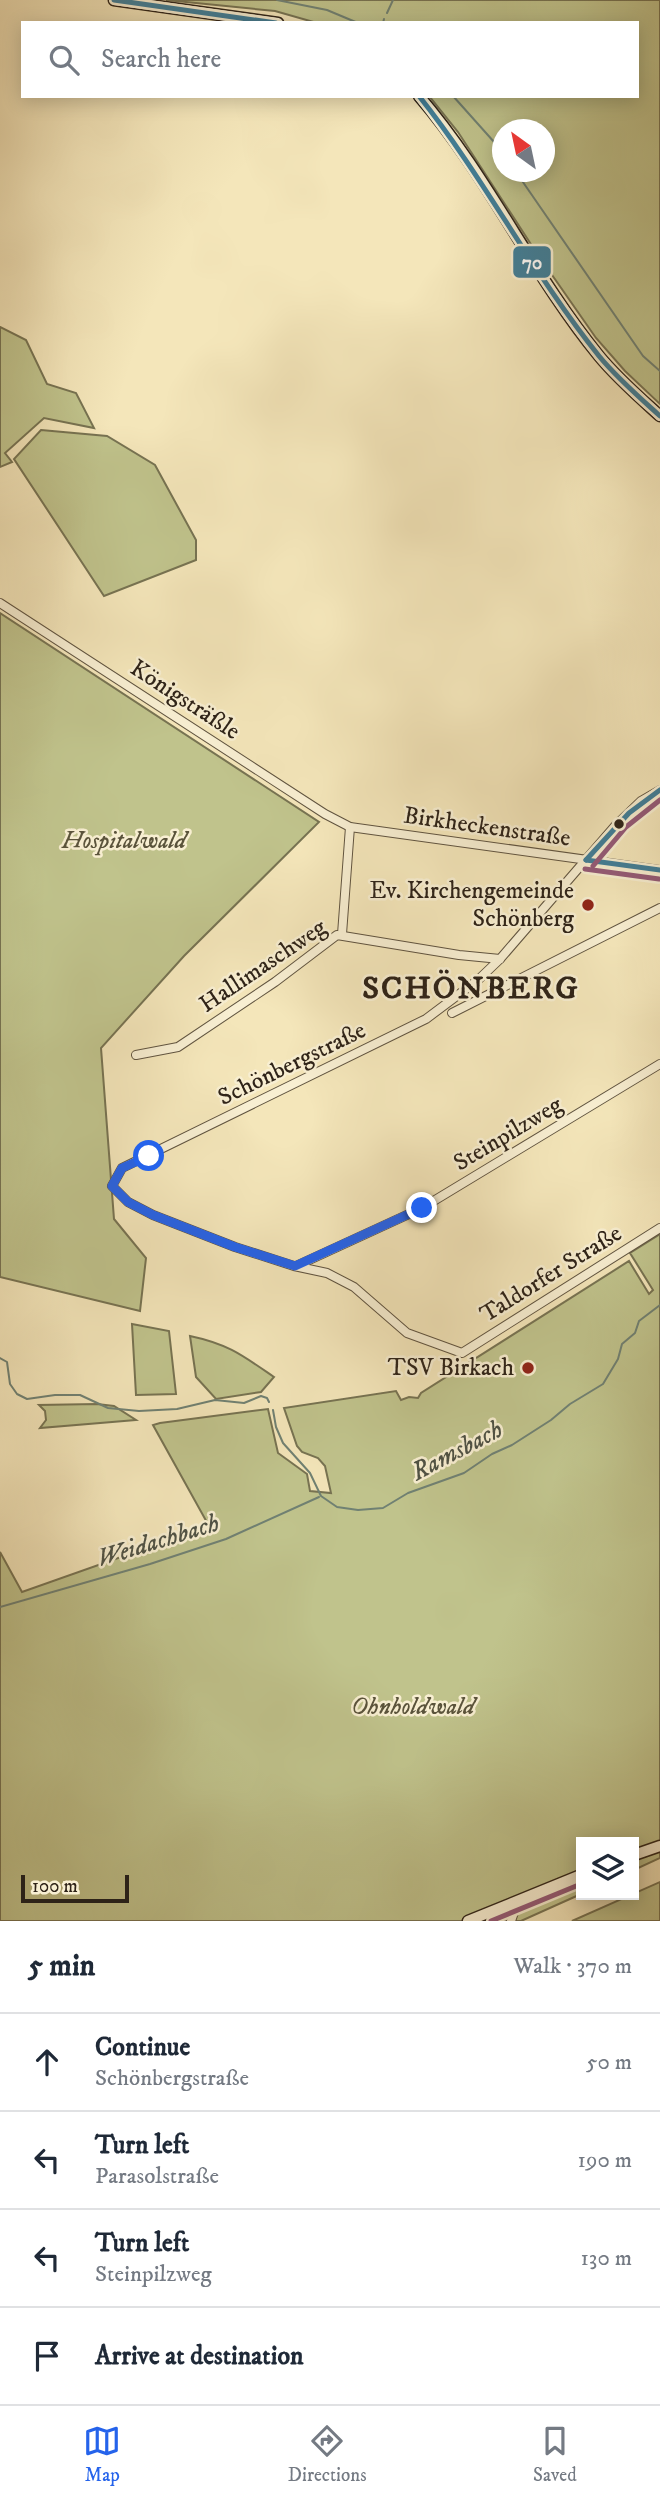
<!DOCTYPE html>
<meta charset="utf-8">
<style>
:root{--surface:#fff;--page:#f2f2f3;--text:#1f2937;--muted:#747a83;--line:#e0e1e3;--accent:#2563eb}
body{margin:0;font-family:"IM FELL DW Pica",serif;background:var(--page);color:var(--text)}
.controls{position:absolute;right:21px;bottom:21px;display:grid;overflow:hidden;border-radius:0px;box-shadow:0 4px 18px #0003}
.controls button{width:63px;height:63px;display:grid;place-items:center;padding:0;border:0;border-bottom:2px solid var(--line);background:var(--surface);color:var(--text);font:35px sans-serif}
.compass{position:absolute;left:492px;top:119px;width:63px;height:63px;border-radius:50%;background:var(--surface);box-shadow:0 4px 18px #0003;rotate:327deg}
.scale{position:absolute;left:21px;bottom:18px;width:108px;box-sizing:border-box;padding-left:7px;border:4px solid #2e2318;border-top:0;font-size:19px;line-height:24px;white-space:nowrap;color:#2e2318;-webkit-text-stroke:5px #f8efd2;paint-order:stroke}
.stop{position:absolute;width:21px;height:21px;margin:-16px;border:5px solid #2563eb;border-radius:50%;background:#fff}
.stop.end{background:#2563eb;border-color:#fff;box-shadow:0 2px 7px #0008}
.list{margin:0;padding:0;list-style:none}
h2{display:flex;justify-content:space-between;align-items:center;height:91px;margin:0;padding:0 28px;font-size:30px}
h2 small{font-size:23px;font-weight:400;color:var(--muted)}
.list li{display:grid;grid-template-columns:46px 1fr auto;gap:21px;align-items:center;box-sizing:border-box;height:98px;padding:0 28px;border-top:2px solid var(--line)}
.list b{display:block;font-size:26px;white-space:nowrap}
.list p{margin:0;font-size:23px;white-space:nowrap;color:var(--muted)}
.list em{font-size:23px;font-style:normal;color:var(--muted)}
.icon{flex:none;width:38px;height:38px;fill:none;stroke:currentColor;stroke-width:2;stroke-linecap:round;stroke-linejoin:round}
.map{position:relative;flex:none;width:660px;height:1921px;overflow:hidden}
.search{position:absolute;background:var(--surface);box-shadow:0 4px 18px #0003;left:21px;right:21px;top:21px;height:77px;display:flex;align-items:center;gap:18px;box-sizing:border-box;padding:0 24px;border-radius:0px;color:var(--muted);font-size:26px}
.sheet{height:483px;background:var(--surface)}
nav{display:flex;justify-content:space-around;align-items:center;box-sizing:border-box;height:98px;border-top:2px solid var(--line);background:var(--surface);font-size:19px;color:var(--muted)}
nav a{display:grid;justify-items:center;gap:4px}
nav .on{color:var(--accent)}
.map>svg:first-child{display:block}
.green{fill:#c0c38c;stroke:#777352;stroke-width:2;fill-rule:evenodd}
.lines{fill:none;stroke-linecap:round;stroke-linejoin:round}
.stream{stroke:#708173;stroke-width:2}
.street-casing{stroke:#605440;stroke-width:10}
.secondary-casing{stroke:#2e2318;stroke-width:13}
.street{stroke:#f8efd2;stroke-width:8}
.secondary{stroke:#f8efd2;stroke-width:10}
.bus-1-casing{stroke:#f8efd2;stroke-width:10}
.bus-2-casing{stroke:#f8efd2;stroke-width:10}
.bus-1{stroke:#407e98;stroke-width:5}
.bus-2{stroke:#945977;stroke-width:5}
.route{stroke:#2563eb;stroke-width:9}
.bus-dot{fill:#2e2318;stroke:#f8efd2;stroke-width:2.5}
.poi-dot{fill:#8f2418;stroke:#f8efd2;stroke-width:2.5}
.labels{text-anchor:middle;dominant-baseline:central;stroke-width:5;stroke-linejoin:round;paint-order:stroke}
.street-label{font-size:24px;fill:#2e2318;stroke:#f8efd2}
.park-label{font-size:24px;font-style:italic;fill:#5a533b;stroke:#f8efd2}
.poi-label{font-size:24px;fill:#2e2318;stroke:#f8efd2;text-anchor:end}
.water-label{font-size:26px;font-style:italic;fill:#4f5245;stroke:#f8efd2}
.district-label{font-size:32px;font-weight:bold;letter-spacing:2px;fill:#2e2318;stroke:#f8efd2}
.line-badge{stroke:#f8efd2;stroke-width:2.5}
.badge-label{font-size:19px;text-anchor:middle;font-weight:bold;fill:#fff}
</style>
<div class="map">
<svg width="660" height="1921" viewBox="0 0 660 1921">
<rect width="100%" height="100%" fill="#f4e6ba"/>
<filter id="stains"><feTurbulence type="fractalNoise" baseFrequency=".00286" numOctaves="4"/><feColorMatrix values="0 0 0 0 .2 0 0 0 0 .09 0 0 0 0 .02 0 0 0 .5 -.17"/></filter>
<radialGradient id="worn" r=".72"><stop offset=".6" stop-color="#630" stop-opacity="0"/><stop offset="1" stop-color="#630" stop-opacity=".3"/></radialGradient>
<!-- green -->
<g class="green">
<path d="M 166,0 L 660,0 L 660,404 L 625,371 L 596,338 L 536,252 L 458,132 L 429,96 L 637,96 L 637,23 L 317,23 L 275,11 ZM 503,130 L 544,130 L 544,172 L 503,172 Z"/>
<path d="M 0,327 L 26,340 L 47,384 L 76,393 L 94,428 L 44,418 L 5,453 L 12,462 L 0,467 Z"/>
<path d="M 41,430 L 107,436 L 155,465 L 196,540 L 196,560 L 104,596 L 14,459 Z"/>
<path d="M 0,613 L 319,822 L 184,956 L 101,1048 L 114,1219 L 146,1258 L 140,1311 L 0,1277 Z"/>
<path d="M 660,1234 L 660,1858 L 634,1870 L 634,1842 L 581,1842 L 581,1894 L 521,1921 L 0,1921 L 0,1552 L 22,1592 L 209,1526 L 153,1425 L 160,1423 L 268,1409 L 278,1453 L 307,1474 L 310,1491 L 331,1493 L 325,1466 L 318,1458 L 302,1452 L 297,1446 L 284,1408 L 396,1391 L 401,1400 L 409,1397 L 418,1398 L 421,1393 L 629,1261 L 649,1294 L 653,1290 L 630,1253 Z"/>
<path d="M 132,1324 L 169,1331 L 176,1394 L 136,1395 Z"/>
<path d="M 190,1336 C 228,1344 242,1355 274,1377 L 261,1392 L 216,1399 L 196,1377 Z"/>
<path d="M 97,1404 L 114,1406 L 136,1420 L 40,1428 L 46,1420 L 45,1411 L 39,1405 Z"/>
<path d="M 660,1882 L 660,1921 L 572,1921 Z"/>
</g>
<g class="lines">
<!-- stream -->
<g class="stream">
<path d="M 277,0 L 327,10 L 358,23"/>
<path d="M 387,13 L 393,0"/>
<path d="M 383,23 L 384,19"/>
<path d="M 453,96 L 503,152"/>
<path d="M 516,172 L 643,356 L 660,371"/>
<path d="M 0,1358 L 7,1362 L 10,1384 L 17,1394 L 27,1399 L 55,1395 L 80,1395 L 108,1408 L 139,1411 L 177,1409 L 215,1400 L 244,1403 L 261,1396 L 267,1398 L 269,1402"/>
<path d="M 273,1410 L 276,1427 L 283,1443 L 310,1473 L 321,1496 L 337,1507 L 358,1510 L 383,1508 L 408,1493 L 464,1473 L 492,1454 L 512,1445 L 551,1420 L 570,1404 L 603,1384 L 618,1359 L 622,1344 L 635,1333 L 639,1321 L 660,1305"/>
<path d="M 0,1607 L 150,1564 L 226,1539 L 319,1497"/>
</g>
<defs>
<g id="street">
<path d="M 0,603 L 325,814 L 350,827 L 660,870"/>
<path d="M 660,790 L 641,801 L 615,826 L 500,959 L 478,980 L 426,1019 L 122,1168 L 112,1186 L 128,1202 L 153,1215 L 235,1247 L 294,1266 L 327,1273 L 354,1287 L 407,1333 L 462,1353 L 660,1228"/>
<path d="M 342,934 L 350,827"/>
<path d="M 452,1013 L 660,908"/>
<path d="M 136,1055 L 178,1047 L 275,982 L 337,935 L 459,955 L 500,959"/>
<path d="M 296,1266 L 422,1208 L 660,1064"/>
<path d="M 511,1921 L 518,1901"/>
</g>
<g id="secondary">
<path d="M 114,0 L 278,23"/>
<path d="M 419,96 C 488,176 532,274 599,356 C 617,378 639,397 660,416"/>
<path d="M 634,1855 L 660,1846"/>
<path d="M 468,1921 L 581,1875"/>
</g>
</defs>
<!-- street casing -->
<use href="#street" class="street-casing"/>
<!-- secondary casing -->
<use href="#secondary" class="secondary-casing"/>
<!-- street -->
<use href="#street" class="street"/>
<!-- secondary -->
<use href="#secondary" class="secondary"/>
<defs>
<g id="bus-1">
<path d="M 114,0 L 276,23"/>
<path d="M 419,96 C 485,179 533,274 599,356 C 617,378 639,397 660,416"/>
<path d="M 586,860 L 629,813 L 660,790"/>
<path d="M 586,860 L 660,870"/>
</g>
<g id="bus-2">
<path d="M 593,866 L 626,827 L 660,800"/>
<path d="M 585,869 L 659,879"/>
<path d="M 491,1921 L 581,1884"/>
</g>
</defs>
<!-- bus-1 casing -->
<use href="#bus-1" class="bus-1-casing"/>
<!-- bus-2 casing -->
<use href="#bus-2" class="bus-2-casing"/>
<!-- bus-1 -->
<use href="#bus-1" class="bus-1"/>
<!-- bus-2 -->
<use href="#bus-2" class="bus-2"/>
</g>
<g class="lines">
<!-- route -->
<path class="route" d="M 149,1156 L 122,1168 L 112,1186 L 128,1202 L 153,1215 L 235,1247 L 295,1266 L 422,1208"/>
</g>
<!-- markers -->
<circle class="bus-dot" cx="619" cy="824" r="6"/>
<g class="poi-dot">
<circle cx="588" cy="905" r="7"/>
<circle cx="528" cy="1368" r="7"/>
</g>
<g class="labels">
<!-- street labels -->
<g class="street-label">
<text transform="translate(185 700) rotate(33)">Königsträßle</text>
<text transform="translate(487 827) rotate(8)">Birkheckenstraße</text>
<text transform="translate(263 966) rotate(-34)">Hallimaschweg</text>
<text transform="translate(292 1064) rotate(-26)">Schönbergstraße</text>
<text transform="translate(508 1134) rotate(-31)">Steinpilzweg</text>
<text transform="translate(551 1274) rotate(-32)">Taldorfer Straße</text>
</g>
<!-- park labels -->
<g class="park-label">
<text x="124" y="841">Hospitalwald</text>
<text x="413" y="1707">Ohnholdwald</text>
</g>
<!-- poi labels -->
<g class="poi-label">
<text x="574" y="891">Ev. Kirchengemeinde<tspan x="574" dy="28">Schönberg</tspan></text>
<text x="514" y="1368">TSV Birkach</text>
</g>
<!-- water labels -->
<g class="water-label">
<text transform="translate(457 1451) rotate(-28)">Ramsbach</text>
<text transform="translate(158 1541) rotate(-17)">Weidachbach</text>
</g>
<!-- district labels -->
<g class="district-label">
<text x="471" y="989">SCHÖNBERG</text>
</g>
</g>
<rect class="line-badge" x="512" y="245" width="40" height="34" rx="7" fill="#407e98"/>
<g class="badge-label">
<text x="532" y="269">70</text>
</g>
<rect width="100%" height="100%" filter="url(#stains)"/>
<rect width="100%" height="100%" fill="url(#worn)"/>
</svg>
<div class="controls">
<button><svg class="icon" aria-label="layers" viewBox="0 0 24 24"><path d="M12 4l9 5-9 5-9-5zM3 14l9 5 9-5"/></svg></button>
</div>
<svg class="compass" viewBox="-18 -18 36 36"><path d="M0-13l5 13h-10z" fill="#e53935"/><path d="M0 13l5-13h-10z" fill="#747a83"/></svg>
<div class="scale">100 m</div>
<div class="stop" style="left:149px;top:1156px"></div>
<div class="stop end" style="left:422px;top:1208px"></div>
<div class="search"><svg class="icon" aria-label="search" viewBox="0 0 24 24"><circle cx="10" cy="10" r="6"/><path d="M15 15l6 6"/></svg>Search here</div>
</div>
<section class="sheet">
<h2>5 min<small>Walk · 370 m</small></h2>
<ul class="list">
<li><svg class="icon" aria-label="ahead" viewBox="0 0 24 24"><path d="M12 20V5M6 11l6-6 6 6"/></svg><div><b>Continue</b><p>Schönbergstraße</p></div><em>50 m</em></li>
<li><svg class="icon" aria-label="left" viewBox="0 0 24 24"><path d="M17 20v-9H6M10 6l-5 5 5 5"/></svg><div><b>Turn left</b><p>Parasolstraße</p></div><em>190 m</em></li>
<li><svg class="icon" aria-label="left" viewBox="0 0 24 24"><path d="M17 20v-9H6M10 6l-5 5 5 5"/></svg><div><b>Turn left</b><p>Steinpilzweg</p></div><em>130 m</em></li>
<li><svg class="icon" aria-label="arrive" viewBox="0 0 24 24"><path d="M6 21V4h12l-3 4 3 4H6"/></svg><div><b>Arrive at destination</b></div></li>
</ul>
</section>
<nav>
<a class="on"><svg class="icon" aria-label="map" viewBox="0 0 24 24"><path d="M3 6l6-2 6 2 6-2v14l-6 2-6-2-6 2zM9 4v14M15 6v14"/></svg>Map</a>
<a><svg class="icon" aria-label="directions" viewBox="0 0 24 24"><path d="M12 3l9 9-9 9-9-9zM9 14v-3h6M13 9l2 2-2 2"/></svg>Directions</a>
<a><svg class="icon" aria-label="saved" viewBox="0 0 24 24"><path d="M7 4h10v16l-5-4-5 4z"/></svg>Saved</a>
</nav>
